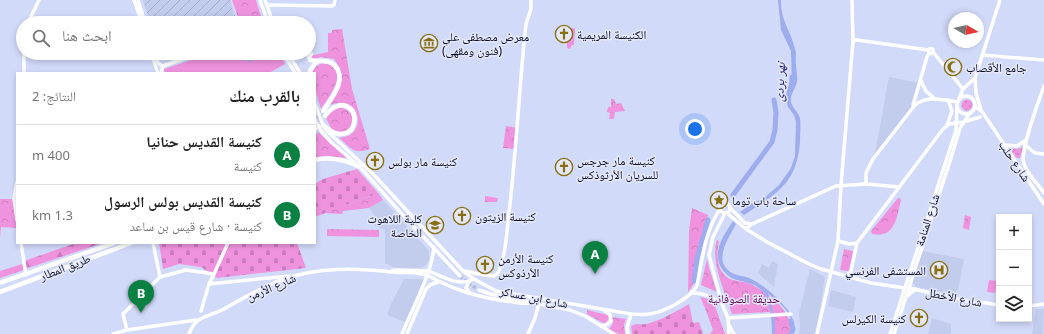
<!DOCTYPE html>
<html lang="ar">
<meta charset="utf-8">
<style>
:root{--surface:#fff;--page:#f2f2f2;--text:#222;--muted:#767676;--line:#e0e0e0;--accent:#0b8043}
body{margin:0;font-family:"Noto Sans","Noto Naskh Arabic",sans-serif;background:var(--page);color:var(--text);direction:rtl}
.controls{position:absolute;right:12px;bottom:12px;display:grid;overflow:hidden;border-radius:0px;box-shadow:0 2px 6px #0003}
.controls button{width:36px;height:36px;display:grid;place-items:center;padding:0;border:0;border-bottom:1px solid var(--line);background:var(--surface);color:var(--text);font:20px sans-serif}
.compass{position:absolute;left:948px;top:12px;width:36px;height:36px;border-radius:50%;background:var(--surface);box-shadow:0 2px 6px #0003;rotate:99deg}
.you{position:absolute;left:695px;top:129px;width:14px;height:14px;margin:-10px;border:3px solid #fff;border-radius:50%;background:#1a73e8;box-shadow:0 0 0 6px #1a73e833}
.badge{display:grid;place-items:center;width:26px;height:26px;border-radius:50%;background:var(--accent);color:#fff;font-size:13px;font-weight:700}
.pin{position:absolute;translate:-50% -33px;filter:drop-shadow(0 1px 2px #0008)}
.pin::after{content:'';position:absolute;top:21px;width:14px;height:12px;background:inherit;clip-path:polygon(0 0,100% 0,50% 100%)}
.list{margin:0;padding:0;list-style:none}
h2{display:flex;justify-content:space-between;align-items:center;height:52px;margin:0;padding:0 16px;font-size:17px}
h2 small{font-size:13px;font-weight:400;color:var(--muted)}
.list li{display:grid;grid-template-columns:26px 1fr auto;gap:12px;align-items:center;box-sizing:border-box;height:60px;padding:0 16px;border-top:1px solid var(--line)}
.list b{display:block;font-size:15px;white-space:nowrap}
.list p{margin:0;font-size:13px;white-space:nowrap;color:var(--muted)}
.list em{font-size:13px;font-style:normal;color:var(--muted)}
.icon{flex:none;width:22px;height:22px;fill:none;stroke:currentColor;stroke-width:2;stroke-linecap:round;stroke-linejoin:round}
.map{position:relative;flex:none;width:1044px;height:334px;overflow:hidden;direction:ltr}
.search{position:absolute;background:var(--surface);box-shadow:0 2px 6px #0003;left:16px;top:16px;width:300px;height:44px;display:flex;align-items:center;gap:10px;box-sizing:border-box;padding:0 14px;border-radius:22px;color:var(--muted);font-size:15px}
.panel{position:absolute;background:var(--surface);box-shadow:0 2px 6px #0003;left:16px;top:72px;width:300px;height:172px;border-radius:0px;direction:rtl}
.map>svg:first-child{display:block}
.built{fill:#c2cced}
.industrial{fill:url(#industrial-furrows)}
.grass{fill:url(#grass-dots)}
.forest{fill:url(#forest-firs)}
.cemetery{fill:url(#cemetery-stones)}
.park{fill:url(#park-crowns)}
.pitch{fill:#ef93df}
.water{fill:#9daded}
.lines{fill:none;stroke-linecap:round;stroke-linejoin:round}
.river{stroke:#9daded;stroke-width:5}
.primary-tunnel{stroke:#b4bbda;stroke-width:3.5;stroke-dasharray:3.5 2;stroke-linecap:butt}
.highway-tunnel{stroke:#b4bbda;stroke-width:4.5;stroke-dasharray:4.5 2;stroke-linecap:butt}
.secondary{stroke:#fff;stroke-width:3.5}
.primary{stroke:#fff;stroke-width:3.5}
.highway{stroke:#fff;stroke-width:4.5}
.labels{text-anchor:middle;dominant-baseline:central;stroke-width:3;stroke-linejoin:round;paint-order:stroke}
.poi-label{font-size:12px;fill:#070b25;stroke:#e4e8f8;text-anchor:start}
.street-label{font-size:12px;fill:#070b25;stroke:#e4e8f8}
.park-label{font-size:12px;fill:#5d0055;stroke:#e4e8f8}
.water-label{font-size:13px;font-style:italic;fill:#191571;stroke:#e4e8f8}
</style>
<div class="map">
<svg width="1044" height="334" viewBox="0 0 1044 334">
<defs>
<pattern id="industrial-furrows" width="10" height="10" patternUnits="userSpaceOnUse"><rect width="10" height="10" fill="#c2cced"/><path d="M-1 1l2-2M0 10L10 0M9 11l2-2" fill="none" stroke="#a5aecb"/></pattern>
<pattern id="grass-dots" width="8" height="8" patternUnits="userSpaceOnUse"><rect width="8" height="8" fill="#ef93df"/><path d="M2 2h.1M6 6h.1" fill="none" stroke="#cb7dbf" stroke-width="1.8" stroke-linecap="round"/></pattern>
<pattern id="forest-firs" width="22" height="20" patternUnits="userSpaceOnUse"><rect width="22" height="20" fill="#ef93df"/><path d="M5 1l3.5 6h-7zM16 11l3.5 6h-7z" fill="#cb7dbf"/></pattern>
<pattern id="cemetery-stones" width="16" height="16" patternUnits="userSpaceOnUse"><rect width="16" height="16" fill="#ef93df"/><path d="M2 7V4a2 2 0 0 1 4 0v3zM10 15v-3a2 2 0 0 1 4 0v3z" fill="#cb7dbf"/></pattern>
<pattern id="park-crowns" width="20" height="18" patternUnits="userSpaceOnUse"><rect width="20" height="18" fill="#ef93df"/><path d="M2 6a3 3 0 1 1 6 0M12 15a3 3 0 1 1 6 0" fill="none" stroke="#cb7dbf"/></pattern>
</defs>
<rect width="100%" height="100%" fill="#d2dafa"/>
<!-- built -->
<g class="built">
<path d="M 889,77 L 919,83 L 911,108 L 903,119 L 875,153 Z"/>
<path d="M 383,200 L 429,251 L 429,261 L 422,268 L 395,268 L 385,263 L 385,230 L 375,226 L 375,216 L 369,208 Z"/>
<path d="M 922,251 L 964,259 L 957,295 L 916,287 L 912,281 Z"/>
<path d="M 772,261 L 778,264 L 774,287 L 758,273 L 762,264 L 769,268 Z"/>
<path d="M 810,269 L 825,277 L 820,309 L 815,334 L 799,334 L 800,327 L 799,313 Z"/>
<path d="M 404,279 L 424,279 L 405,322 L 387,315 L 391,304 Z"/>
<path d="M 831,290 L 856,297 L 853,312 L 828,306 Z"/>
<path d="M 1036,309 L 1044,309 L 1043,334 L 1032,334 Z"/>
<path d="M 932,318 L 951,324 L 951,334 L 928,334 Z"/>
</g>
<!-- industrial -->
<g class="industrial">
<path d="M 143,0 L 230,0 L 237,23 L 150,23 Z"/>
<path d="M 160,53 L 187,53 L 162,60 Z"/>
</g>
<!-- grass -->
<g class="grass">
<circle cx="967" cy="105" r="5.5"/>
<path d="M 1023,147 L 1020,158 L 1017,158 L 1009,148 L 1018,149 Z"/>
</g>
<!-- forest -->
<g class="forest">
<path d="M 571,28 L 575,28 L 574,43 L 574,45 L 572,45 L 570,49 L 567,48 L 567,41 L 570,41 Z"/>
<path d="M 76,243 L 103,243 L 25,269 L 24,261 Z"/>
<path d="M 22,264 L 24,270 L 0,278 L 0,271 Z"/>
</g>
<!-- cemetery -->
<g class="cemetery">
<path d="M 357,169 L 379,194 L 364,198 L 315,217 L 315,184 L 323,179 Z"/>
<path d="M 159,243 L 297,243 L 306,268 L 217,278 L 201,267 L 179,264 L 163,269 Z"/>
<path d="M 689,304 L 693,323 L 699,322 L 703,334 L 632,334 L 631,326 C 636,323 640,325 646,324 C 660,321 677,311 689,304 Z"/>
</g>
<!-- park -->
<g class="park">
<path d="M 232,0 L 256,0 L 263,23 L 240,23 Z"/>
<path d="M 342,29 L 352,89 L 370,149 C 352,155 352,148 339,138 C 342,137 345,137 348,136 C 368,126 356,92 328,106 L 341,73 L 340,68 L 334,59 L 321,57 L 312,60 L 311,56 L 314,55 L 328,52 L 328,33 L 332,33 L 332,30 Z"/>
<path d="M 322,63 C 352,67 330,96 321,109 L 315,89 L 315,73 L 312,73 L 315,67 Z"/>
<path d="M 611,99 L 614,99 L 616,104 L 621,103 L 625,111 L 615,112 L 614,119 L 609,119 L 610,113 L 607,112 L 608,107 L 611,107 Z"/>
<path d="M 337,107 C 355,108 359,126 342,133 L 332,130 L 326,118 L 330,112 Z"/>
<path d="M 506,126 L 517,128 L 515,149 L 503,148 Z"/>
<path d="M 318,132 L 347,158 L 326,156 L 315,157 L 315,136 Z"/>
<path d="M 717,191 L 720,192 L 724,195 L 716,200 L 717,203 L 713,199 L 713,195 Z"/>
<path d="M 379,194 L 383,200 L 369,208 L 343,211 L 342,214 L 324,213 L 364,198 Z"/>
<path d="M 485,196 L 498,198 L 497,202 L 485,202 Z"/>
<path d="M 898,198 L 900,198 L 901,200 C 897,217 895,239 872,234 L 871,231 Z"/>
<path d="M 0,199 L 14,199 L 17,228 L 1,227 L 0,238 Z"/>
<path d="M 692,208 L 708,215 L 696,257 L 695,282 L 688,292 L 689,231 Z"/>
<path d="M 965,215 L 971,217 L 969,230 L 963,228 Z"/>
<path d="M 327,229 L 379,230 L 379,237 L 327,236 Z"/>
<path d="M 717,240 L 719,241 C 716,255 716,275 733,280 C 739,282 746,281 751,284 C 768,293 795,312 790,334 L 772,334 L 772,317 L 770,312 L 732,314 C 725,292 710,262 717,240 Z"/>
<path d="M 844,249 L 853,251 L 849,271 L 840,270 Z"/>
<path d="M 707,259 L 709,268 L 717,292 L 701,285 Z"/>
<path d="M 700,297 L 708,299 L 715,306 L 725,334 L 710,334 L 713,330 L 705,308 Z"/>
<path d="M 587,310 L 608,315 L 609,318 L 605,324 L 587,314 Z"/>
<path d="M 612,317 L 626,319 L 624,325 L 625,334 L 620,334 L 608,330 C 611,326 615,323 612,317 Z"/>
</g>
<!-- pitch -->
<g class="pitch">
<path d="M 213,53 L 279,53 L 285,64 L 269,73 L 165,73 L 164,69 Z"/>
<path d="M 989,280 L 997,281 L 995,293 L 987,292 Z"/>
</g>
<!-- water -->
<g class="water">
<path d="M 778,0 L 781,0 C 780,20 791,31 795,49 C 797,54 795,58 796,64 C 796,70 798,76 797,82 C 795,89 790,95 791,102 C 792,107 798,112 800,118 C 801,126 800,134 800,142 C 796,186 776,193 744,215 L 740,212 L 751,204 L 764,198 L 779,185 L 791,168 L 795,156 L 796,122 L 794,115 L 788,107 L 787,103 L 792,83 L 791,51 L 781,30 Z"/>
<path d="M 245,53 L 260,53 L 261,57 L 248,62 Z"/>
<path d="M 733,221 L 736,224 C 728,239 711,263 734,274 C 739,276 744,276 749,278 C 764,285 776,296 787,309 C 792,316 796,325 793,334 L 791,334 C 798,318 780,302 768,294 L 775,318 L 775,334 L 772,334 C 772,321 771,297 759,288 C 752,282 742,282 734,279 C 729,277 725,273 722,269 C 711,252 724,235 733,221 Z"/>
</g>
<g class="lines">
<!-- river -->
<g class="river">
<path d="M 788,97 L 792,82 L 792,77"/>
<path d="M 733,195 L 772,142 L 775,130 L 776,112 L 774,100"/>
<path d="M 694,281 L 697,259 L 708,220"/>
<path d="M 791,321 L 793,329 L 791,334"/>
</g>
<!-- primary-tunnel -->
<path class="primary-tunnel" d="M 460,276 L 469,284 L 479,290"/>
<!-- highway-tunnel -->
<path class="highway-tunnel" d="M 315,124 L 323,111"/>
<!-- secondary -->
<g class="secondary">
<path d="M 134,0 L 142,23"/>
<path d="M 138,0 L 145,23"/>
<path d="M 267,5 L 332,6 L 334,5 L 335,0"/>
<path d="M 28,23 L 39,0"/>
<path d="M 853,41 L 857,40 L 928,50"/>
<circle cx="931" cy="51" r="2.5"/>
<path d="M 933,52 L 963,89"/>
<path d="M 151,53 L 158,73"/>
<path d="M 154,53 L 158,63 L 163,66"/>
<path d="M 982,55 L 1044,60"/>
<path d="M 163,66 L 200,53"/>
<path d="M 24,73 L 24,53"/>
<path d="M 161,73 L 163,66"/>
<path d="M 921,81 L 926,91 L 934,98"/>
<path d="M 913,105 L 927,57 L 929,53"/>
<path d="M 947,125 L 952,111 L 948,100"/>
<path d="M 1025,145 L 1035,153 L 1044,154"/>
<path d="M 17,182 L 14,199 L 17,220"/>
<path d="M 866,184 L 866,173 L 873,159 L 915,105 C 928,95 943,100 958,102"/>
<path d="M 730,208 L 745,223 L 752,224"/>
<path d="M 727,213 L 746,229 L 767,242 L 809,264 L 821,269 L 871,283 L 905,288"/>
<path d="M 746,229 L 752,224 L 836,186 L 866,184 L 899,187"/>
<path d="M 838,241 L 850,244 L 857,243"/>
<path d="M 21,243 L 26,275"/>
<path d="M 153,243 L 160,277"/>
<path d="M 464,271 L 484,275 L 494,276 L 498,273 C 507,252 507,226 510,204 C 516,150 519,96 524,43 L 526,24 L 531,9 L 531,0"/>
<path d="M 389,272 L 394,270 L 429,271"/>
<path d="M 214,274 L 228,243"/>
<path d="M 846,276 L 851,271 L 857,243 L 943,129 L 949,124 L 964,122"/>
<path d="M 909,288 L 976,303 L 980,302 L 999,305"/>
<path d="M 1029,306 L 1044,304"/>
<path d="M 201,311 L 209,284"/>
<path d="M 728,318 L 791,314"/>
<path d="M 127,330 L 123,314 L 160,277 L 186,270 L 214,274 L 209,284 L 289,276"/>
<path d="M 113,334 L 127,330 L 196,320"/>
<path d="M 189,334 C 197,314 207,318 224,309 C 243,298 263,287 284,279 C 319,267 356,268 392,272 C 400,273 408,272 416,273 L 427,275"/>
<path d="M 528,334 L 535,318 L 539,303"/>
<path d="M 817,334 L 838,241 L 841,185 L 853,41 L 852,0"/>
</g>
<!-- primary -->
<g class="primary">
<path d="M 260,0 L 268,23"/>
<path d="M 265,0 L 273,23"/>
<path d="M 283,53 L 295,73"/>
<path d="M 288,53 L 300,73"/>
<path d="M 975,78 L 976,93 L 981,110"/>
<path d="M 1044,86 C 1039,101 1019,152 1024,164 C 1027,174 1038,184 1044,193"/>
<circle cx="966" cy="105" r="9"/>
<path d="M 959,99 L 963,89 L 975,78 L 1000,0"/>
<path d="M 315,104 L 323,125 L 327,131 L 373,174 L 463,271 L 474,279 L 496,291 L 631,314 C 637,314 644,315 650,314 C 666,311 689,299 697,286 C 702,259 705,231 720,209"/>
<path d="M 975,107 L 979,109 L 983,113 L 1044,204"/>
<path d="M 315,120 L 322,132 L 332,143 L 360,167 L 401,213 L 460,276"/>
<path d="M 967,121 L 980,117"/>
<path d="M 1005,145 L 1017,146 L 1026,140"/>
<circle cx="725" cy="208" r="5"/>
<path d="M 725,213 L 713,237 L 709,255 L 722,304 L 728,318 L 729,334"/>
<path d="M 429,271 C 443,277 459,287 474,279"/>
<path d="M 427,275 C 455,291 481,298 513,302 C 520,303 527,305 534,302"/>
<path d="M 469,282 L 466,288 L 470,293"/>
<path d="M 479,290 L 491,294 L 570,310 L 585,316 L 614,334"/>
<path d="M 693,293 C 705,293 712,297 721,303"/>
<path d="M 907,296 L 916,289"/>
<path d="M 729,325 L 734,334"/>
<path d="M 601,326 L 608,324 L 611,321 L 610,315 L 605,311"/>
<path d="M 402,334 C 412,309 432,273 434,247"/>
<path d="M 407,334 L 426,289 L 430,285 L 438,282"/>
<path d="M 628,334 L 627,328 L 631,314"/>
<path d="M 890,334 L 956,130 L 957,106"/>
<path d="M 894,334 L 952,155 L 960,128 L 970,113"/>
</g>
<!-- highway -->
<g class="highway">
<path d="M 311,54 L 309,57 L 310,60 L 317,61"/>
<path d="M 309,73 L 311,69 L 317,61 C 324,61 330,60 335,66 C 348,80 331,99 323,111"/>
<path d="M 323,125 C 332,133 341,138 351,130 C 363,110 341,94 325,116"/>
<path d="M 315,129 L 316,128"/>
<path d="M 315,160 C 332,156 346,160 360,167"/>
<path d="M 0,283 L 114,243"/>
<path d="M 0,292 L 131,243"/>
</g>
</g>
<!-- icons -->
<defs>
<symbol id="church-ring" viewBox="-11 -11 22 22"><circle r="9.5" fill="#e4e8f8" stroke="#887012" stroke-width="1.5"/><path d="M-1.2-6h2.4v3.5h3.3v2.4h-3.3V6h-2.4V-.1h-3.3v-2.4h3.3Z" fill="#887012"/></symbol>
<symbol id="museum-ring" viewBox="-11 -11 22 22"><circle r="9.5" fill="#e4e8f8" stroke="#887012" stroke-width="1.5"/><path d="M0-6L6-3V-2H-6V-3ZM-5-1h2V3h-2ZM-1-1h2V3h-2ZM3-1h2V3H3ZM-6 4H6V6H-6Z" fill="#887012"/></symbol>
<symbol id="mosque-ring" viewBox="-11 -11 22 22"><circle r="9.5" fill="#e4e8f8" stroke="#887012" stroke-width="1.5"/><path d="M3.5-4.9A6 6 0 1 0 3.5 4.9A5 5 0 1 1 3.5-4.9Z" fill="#887012"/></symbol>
<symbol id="sight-ring" viewBox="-11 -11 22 22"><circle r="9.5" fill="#e4e8f8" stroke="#887012" stroke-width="1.5"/><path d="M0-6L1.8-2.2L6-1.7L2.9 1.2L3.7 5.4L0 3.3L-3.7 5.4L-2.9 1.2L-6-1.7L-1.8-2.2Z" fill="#887012"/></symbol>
<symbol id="university-ring" viewBox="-11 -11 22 22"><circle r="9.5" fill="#e4e8f8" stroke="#887012" stroke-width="1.5"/><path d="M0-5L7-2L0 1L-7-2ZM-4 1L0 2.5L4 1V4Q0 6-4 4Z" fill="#887012"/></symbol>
<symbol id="hospital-ring" viewBox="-11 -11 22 22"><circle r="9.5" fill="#e4e8f8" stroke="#887012" stroke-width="1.5"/><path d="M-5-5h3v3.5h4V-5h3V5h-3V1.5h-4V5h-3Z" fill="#887012"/></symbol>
</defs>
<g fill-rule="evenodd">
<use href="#church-ring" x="554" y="24" width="20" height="20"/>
<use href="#museum-ring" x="419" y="33" width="20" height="20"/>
<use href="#mosque-ring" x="943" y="57" width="20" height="20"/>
<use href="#church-ring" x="365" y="151" width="20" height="20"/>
<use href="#church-ring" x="554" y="157" width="20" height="20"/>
<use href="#sight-ring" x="709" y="190" width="20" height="20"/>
<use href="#church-ring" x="452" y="206" width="20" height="20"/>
<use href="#university-ring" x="425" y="215" width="20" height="20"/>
<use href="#church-ring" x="475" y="255" width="20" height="20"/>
<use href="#hospital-ring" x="929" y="260" width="20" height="20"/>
<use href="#church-ring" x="909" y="308" width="20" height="20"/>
</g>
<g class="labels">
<!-- poi labels -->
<g class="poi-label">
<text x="577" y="34">الكنيسة المريمية</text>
<text x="442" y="36">معرض مصطفى علي<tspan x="442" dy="14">(فنون ومقهى)</tspan></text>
<text x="966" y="67">جامع الأقصاب</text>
<text x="577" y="160">كنيسة مار جرجس<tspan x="577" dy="14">للسريان الأرثوذكس</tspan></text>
<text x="388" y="161">كنيسة مار بولس</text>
<text x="732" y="200">ساحة باب توما</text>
<text x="475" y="216">كنيسة الزيتون</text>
<text x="422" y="218" text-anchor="end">كلية اللاهوت<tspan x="422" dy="14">الخاصة</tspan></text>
<text x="498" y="258">كنيسة الأرمن<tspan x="498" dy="14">الأرذوكس</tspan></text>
<text x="926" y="270" text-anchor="end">المستشفى الفرنسي</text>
<text x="906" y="318" text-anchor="end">كنيسة الكيرلس</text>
</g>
<!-- street labels -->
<g class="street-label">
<text transform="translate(1015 161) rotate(56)">شارع حلب</text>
<text transform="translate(927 220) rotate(-72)">شارع المنامة</text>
<text transform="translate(65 267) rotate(-21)">طريق المطار</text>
<text transform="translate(271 287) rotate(-23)">شارع الأرمن</text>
<text transform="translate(534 297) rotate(11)">شارع ابن عساكر</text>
<text transform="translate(954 297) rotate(11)">شارع الأخطل</text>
</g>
<!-- park labels -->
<g class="park-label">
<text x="744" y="298">حديقة الصوفانية</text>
</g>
<!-- water labels -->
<g class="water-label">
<text transform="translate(779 82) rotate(-87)">نهر بردى</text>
</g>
</g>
</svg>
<div class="controls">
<button>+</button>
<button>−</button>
<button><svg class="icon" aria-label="layers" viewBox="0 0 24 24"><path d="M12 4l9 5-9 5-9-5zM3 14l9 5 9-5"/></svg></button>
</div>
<svg class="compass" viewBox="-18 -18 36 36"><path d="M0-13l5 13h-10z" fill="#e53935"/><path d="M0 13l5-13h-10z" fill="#767676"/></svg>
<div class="you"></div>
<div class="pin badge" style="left:595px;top:274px">A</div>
<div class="pin badge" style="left:141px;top:313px">B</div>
<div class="search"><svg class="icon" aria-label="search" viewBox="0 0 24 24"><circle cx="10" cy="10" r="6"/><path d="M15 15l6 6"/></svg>ابحث هنا</div>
<section class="panel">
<h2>بالقرب منك<small>النتائج: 2</small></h2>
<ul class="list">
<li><span class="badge">A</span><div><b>كنيسة القديس حنانيا</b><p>كنيسة</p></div><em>400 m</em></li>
<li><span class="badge">B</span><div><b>كنيسة القديس بولس الرسول</b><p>كنيسة · شارع قيس بن ساعد</p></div><em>1.3 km</em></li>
</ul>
</section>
</div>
